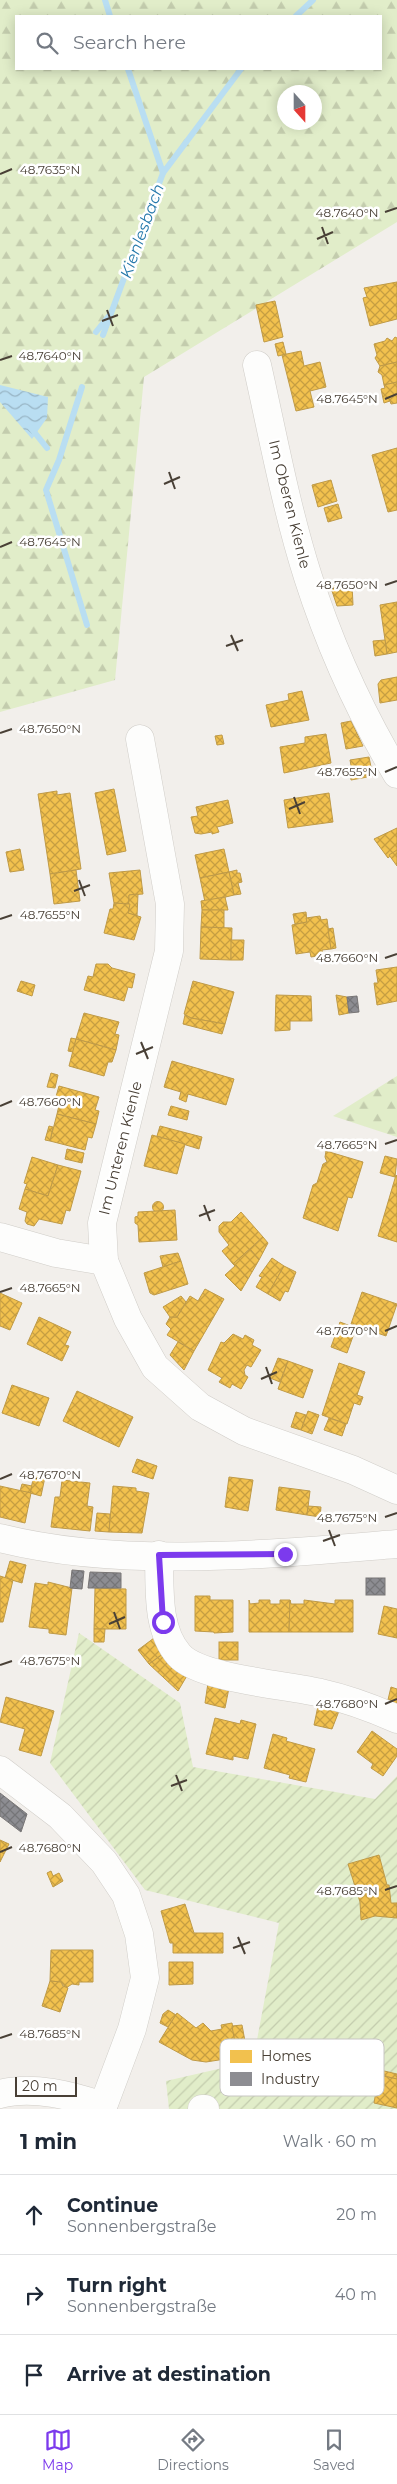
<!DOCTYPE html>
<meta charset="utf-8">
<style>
:root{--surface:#fff;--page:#f2f2f3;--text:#1f2937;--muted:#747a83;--line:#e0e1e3;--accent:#7c3aed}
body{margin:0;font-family:Montserrat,sans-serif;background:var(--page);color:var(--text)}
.compass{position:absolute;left:277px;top:85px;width:45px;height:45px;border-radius:50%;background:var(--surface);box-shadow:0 2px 12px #0003;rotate:159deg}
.scale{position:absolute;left:15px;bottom:12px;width:62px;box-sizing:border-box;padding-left:5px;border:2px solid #494036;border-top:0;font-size:14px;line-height:18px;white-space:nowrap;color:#494036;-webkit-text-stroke:4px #fff;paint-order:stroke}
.stop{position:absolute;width:15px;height:15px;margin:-11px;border:4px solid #7c3aed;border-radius:50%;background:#fff}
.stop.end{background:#7c3aed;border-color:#fff;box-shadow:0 1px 5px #0008}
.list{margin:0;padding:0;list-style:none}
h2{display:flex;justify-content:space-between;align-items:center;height:65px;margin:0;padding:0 20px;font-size:21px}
h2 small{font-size:16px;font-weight:400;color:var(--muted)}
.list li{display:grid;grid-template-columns:32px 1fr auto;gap:15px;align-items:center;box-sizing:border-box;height:80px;padding:0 20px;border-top:1px solid var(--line)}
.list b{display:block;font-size:19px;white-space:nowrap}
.list p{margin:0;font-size:16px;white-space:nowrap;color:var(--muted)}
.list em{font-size:16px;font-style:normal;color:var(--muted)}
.icon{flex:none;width:28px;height:28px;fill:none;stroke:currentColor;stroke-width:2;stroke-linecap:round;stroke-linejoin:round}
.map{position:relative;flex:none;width:397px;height:2109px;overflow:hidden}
.search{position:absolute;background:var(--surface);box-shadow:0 2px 12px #0003;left:15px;right:15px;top:15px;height:55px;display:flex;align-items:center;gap:12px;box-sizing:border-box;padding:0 18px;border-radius:0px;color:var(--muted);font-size:19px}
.sheet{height:305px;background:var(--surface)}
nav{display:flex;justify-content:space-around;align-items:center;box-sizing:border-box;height:70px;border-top:1px solid var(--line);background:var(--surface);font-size:14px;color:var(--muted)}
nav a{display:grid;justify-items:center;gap:2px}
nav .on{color:var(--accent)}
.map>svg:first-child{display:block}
.forest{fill:url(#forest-firs);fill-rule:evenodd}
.garden{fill:url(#garden-furrows)}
.water{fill:url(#water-waves)}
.homes{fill:url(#homes-cross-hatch);stroke:#bf9a47}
.industry{fill:url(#industry-cross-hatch);stroke:#797676}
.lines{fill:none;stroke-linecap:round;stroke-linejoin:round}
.stream{stroke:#b9def2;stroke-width:6}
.minor-casing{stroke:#d0cdc8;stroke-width:29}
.minor{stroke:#fdfdfc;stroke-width:28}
.route{stroke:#7c3aed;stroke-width:6}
.ticks{fill:none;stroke:#494036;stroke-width:2}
.labels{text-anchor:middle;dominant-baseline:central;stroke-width:5;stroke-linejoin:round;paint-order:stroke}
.street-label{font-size:15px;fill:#494036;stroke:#fff}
.water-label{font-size:16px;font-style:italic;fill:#2679ab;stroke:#fff}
.key{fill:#fff;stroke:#c8c6c3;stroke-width:1}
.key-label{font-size:14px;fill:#494036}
.ticks-label{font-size:12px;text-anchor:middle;fill:#494036;stroke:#fff;stroke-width:5;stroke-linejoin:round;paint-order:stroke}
</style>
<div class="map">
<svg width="397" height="2109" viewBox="0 0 397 2109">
<defs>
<pattern id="forest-firs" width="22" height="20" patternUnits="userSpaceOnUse" patternTransform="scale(1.25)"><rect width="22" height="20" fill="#e1edc9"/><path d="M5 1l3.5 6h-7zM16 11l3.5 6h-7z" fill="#c3ccad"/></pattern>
<pattern id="garden-furrows" width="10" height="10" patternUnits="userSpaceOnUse" patternTransform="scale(1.25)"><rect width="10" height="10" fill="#e1edc9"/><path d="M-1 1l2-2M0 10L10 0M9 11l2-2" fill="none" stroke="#c3ccad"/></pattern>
<pattern id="water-waves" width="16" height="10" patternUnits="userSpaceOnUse" patternTransform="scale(1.25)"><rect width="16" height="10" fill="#b9def2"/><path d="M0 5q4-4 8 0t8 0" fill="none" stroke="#98b5c5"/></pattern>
<pattern id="homes-cross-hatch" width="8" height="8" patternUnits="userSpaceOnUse" patternTransform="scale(1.25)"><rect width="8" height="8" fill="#f2c14e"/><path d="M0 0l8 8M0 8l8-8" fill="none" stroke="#c69e42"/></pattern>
<pattern id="industry-cross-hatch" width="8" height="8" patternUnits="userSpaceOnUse" patternTransform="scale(1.25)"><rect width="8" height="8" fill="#8d8d92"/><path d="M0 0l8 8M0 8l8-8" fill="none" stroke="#757578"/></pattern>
</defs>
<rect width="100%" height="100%" fill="#f2efeb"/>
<!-- forest -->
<g class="forest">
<path d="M 0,0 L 397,0 L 397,222 L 144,377 L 115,680 L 0,712 ZM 16,16 L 381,16 L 381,69 L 16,69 ZM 284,92 L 314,92 L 314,122 L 284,122 Z"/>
<path d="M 397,1076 L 397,1137 L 333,1116 Z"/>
</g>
<!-- garden -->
<path class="garden" d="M 79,1633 L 180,1703 L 193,1767 L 375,1799 L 397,1776 L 397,2109 L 169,2109 L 166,2081 L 253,2061 L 279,1923 L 145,1890 L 50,1763 Z"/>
<!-- water -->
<path class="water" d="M 0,385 L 48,397 L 47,418 L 32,439 L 0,402 Z"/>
<!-- homes -->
<g class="homes">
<path d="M 397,282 L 397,319 L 370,326 L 363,298 L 367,297 L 364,288 Z"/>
<path d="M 275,301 L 283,337 L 264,342 L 256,305 Z"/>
<path d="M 395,337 L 397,338 L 397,362 L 380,366 L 375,358 L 377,355 L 374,344 L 385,341 L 387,338 L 392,341 Z"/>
<path d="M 283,342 L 286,354 L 278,356 L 275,344 Z"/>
<path d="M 301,351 L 304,366 L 320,362 L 326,387 L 310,391 L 314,407 L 296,411 L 282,355 Z"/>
<path d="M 397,362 L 397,382 L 384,385 L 382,375 L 378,372 L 380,366 Z"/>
<path d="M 397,382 L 397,403 L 391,404 L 390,401 L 384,403 L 381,389 L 385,388 L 384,385 Z"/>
<path d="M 397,448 L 397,510 L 388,512 L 372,455 Z"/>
<path d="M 331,480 L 337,501 L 318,507 L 312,485 Z"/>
<path d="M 338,504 L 342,518 L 328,522 L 324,508 Z"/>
<path d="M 352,584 L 353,605 L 337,606 L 330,585 Z"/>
<path d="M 397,602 L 397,652 L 387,654 L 380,605 Z"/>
<path d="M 385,640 L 387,654 L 375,656 L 373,641 Z"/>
<path d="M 397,677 L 397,700 L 380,703 L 378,684 L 381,680 Z"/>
<path d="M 302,691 L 309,720 L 271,727 L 266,705 L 289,700 L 288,694 Z"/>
<path d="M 351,721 L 363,746 L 346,749 L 341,723 Z"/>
<path d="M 326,734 L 331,763 L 284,773 L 280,747 L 305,743 L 305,737 Z"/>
<path d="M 222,735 L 224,744 L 217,745 L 215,736 Z"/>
<path d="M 369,757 L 371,767 L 352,771 L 350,760 Z"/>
<path d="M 371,767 L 373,776 L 351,780 L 350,771 Z"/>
<path d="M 114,789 L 126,851 L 107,855 L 95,793 Z"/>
<path d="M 57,791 L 57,795 L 70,793 L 81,869 L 50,874 L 38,794 Z"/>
<path d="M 329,793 L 333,822 L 288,828 L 284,800 Z"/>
<path d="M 228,800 L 233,823 L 217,827 L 219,832 L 212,834 L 212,832 L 201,834 L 195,833 L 191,817 L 198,816 L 196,807 Z"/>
<path d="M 397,828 L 397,850 L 388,858 L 374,839 Z"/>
<path d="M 20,849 L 24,870 L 10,872 L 6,852 Z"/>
<path d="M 224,849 L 229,872 L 200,878 L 195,855 Z"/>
<path d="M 397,850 L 397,866 L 389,855 Z"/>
<path d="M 76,870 L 80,901 L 54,904 L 50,874 Z"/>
<path d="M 140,870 L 143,894 L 129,895 L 130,904 L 114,903 L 109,873 Z"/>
<path d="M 237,870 L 237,873 L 240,873 L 242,882 L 238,883 L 241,894 L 234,895 L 229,872 Z"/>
<path d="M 229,872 L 234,895 L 205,902 L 200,878 Z"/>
<path d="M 138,894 L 137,916 L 128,913 L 129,895 Z"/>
<path d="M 225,897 L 228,910 L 202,910 L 201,901 Z"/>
<path d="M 114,903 L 130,904 L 128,913 L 141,917 L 134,940 L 104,933 L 110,909 L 113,909 Z"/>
<path d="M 202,910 L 224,910 L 224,928 L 201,927 Z"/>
<path d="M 306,912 L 307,922 L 295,924 L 293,914 Z"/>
<path d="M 320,916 L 321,920 L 327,919 L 331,949 L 322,950 L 323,955 L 311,957 L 310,952 L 296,954 L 292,925 L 307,922 L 306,918 Z"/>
<path d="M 201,927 L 232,928 L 231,960 L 200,959 Z"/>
<path d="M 333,928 L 336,948 L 331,949 L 328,929 Z"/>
<path d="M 231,940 L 244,940 L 243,960 L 231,960 Z"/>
<path d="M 96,964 L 108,964 L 112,968 L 135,974 L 132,988 L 128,987 L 124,1001 L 84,990 L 88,976 L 93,977 Z"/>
<path d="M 397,967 L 397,1001 L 377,1005 L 374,983 L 378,983 L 376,970 Z"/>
<path d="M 21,981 L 35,985 L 32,996 L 17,991 Z"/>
<path d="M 193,981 L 234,992 L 225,1024 L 191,1018 L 184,1014 Z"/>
<path d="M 276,995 L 311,996 L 312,1021 L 290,1021 L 290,1030 L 275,1031 Z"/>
<path d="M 336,995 L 347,997 L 349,1013 L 339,1015 Z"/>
<path d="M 84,1013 L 119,1022 L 115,1034 L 119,1035 L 116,1050 L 76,1039 Z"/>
<path d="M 185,1015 L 191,1018 L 225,1024 L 222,1034 L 183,1024 Z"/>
<path d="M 71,1038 L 76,1039 L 73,1052 L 68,1051 Z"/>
<path d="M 76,1039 L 116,1050 L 112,1062 L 108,1062 L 104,1076 L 69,1066 Z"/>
<path d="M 172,1061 L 234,1079 L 226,1105 L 188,1094 L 186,1102 L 179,1099 L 181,1092 L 164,1087 Z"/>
<path d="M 51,1073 L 58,1075 L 55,1088 L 47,1087 Z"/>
<path d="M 59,1086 L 99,1097 L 95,1110 L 99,1111 L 96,1124 L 57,1114 L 60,1101 L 55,1100 Z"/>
<path d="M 171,1106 L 189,1111 L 187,1120 L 168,1115 Z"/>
<path d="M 57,1114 L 96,1124 L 92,1138 L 88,1137 L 85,1150 L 50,1141 Z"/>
<path d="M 49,1126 L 53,1127 L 50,1141 L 45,1140 Z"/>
<path d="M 160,1126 L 202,1137 L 199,1149 L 157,1136 Z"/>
<path d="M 152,1135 L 185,1144 L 177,1174 L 144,1166 Z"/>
<path d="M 67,1149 L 84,1153 L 82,1163 L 65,1159 Z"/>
<path d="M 326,1151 L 363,1162 L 352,1198 L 348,1197 L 338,1231 L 303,1218 L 313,1185 L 317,1183 L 323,1164 L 327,1162 L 325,1157 Z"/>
<path d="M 385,1156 L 397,1159 L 395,1177 L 380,1173 Z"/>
<path d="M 32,1157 L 58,1165 L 48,1196 L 25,1189 L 27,1184 L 24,1183 Z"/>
<path d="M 58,1165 L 81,1171 L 70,1211 L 66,1210 L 62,1224 L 39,1219 L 34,1226 L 27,1224 L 25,1221 L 27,1212 L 19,1209 L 25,1189 L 48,1196 Z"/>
<path d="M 396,1175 L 397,1176 L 397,1242 L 378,1236 Z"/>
<circle cx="158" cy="1207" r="5.5"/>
<path d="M 175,1210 L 177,1240 L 139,1242 L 138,1225 L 135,1223 L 135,1217 L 138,1216 L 138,1212 Z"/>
<path d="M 241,1212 L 263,1237 L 233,1264 L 222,1251 L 229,1245 L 219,1232 L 219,1226 L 223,1222 L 231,1222 Z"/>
<path d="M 263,1237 L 268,1243 L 259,1260 L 250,1249 Z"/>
<path d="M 250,1249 L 259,1260 L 248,1279 L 233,1264 Z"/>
<path d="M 178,1253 L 181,1261 L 163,1267 L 160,1256 Z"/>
<path d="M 272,1258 L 284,1266 L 268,1294 L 256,1287 L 262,1277 L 259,1276 Z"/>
<path d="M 181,1261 L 188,1284 L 154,1295 L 150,1293 L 144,1273 Z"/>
<path d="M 236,1265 L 248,1279 L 241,1291 L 225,1275 Z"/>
<path d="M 284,1266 L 296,1272 L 288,1292 L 285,1291 L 280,1301 L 268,1294 Z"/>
<path d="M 205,1289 L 224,1299 L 194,1351 L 167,1335 L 171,1329 L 166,1324 L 170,1317 L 177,1317 L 190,1296 L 198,1301 Z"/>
<path d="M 362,1292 L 397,1304 L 386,1336 L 351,1324 Z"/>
<path d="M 0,1293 L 22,1303 L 10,1330 L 0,1326 Z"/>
<path d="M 181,1296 L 186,1302 L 177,1317 L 170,1317 L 163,1307 Z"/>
<path d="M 39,1317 L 71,1332 L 65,1345 L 69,1346 L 62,1361 L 27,1344 Z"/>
<path d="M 340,1322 L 356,1328 L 347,1353 L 331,1347 Z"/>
<path d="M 233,1334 L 243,1339 L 245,1335 L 254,1340 L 252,1345 L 261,1350 L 251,1367 L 247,1365 L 244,1370 L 245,1375 L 248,1377 L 241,1389 L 232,1384 L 230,1388 L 219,1382 L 222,1378 L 208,1370 L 221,1342 L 224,1343 Z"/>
<path d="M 178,1342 L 194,1351 L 184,1370 L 170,1355 Z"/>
<path d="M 278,1358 L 288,1361 L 280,1382 L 270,1378 Z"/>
<path d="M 288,1361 L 313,1370 L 303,1398 L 278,1389 Z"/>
<path d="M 339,1363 L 365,1372 L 357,1395 L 363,1397 L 360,1405 L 354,1403 L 347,1424 L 322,1415 Z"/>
<path d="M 12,1385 L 49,1398 L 39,1426 L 2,1413 Z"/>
<path d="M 77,1391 L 133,1417 L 119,1447 L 63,1421 Z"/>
<path d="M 308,1411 L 319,1415 L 312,1434 L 301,1430 Z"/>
<path d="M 296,1412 L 306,1415 L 301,1430 L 291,1427 Z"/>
<path d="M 329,1418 L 346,1424 L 342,1436 L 324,1430 Z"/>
<path d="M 137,1459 L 157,1466 L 153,1479 L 132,1472 Z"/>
<path d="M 34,1475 L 45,1477 L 41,1496 L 30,1493 Z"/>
<path d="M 229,1477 L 253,1480 L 248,1511 L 225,1507 Z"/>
<path d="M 62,1480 L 90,1483 L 87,1506 L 93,1507 L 90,1531 L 51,1527 L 55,1497 L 60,1497 Z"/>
<path d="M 22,1484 L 32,1486 L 30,1493 L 20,1491 Z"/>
<path d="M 0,1486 L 31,1493 L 25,1523 L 0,1517 Z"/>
<path d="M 113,1486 L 136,1488 L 136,1491 L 149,1493 L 142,1533 L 109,1532 Z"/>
<path d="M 279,1487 L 310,1491 L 307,1515 L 276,1510 Z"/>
<path d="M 308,1506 L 321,1507 L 320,1517 L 307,1515 Z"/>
<path d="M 97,1513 L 110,1514 L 109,1532 L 95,1531 Z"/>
<path d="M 10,1561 L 26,1565 L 22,1583 L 5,1578 Z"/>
<path d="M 0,1576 L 13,1580 L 3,1622 L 0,1622 Z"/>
<path d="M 48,1582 L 72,1588 L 66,1635 L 49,1633 L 49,1629 L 29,1627 L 35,1583 L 48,1585 Z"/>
<path d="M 95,1588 L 126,1589 L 126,1629 L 94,1629 Z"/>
<path d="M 195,1596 L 210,1596 L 210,1600 L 233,1600 L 233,1632 L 214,1633 L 214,1632 L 195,1631 Z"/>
<path d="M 249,1600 L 250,1604 L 259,1603 L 259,1600 L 270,1600 L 270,1604 L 280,1604 L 280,1600 L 290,1600 L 289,1632 L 249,1632 Z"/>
<path d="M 290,1600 L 291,1604 L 304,1604 L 304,1600 L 335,1604 L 335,1600 L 353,1600 L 353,1632 L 289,1632 Z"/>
<path d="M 384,1606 L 397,1609 L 397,1638 L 378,1634 Z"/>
<path d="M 94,1629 L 105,1629 L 104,1642 L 94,1642 Z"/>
<path d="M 154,1638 L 165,1652 L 149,1664 L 138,1650 Z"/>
<rect x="219" y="1642" width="19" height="18"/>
<path d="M 163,1654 L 188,1674 L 178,1691 L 149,1664 Z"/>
<path d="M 208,1683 L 229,1688 L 225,1708 L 205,1703 Z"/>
<path d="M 391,1687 L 397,1689 L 397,1706 L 387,1704 Z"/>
<path d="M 6,1697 L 54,1711 L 41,1756 L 19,1750 L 25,1729 L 0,1722 Z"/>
<path d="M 318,1706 L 339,1711 L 332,1729 L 314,1725 Z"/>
<path d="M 215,1718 L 240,1724 L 241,1720 L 256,1724 L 248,1759 L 233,1756 L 233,1760 L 206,1754 Z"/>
<path d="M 372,1731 L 397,1749 L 397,1756 L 383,1776 L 371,1768 L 373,1764 L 357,1752 Z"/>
<path d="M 273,1734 L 287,1738 L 286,1741 L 315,1749 L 306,1782 L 289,1778 L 290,1775 L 264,1768 Z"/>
<path d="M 0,1840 L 9,1844 L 0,1862 Z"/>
<path d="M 379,1855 L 387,1885 L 389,1885 L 391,1903 L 397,1903 L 397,1918 L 375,1916 L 361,1920 L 360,1902 L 348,1864 Z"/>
<path d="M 51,1871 L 53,1876 L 59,1873 L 63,1881 L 53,1887 L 47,1873 Z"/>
<path d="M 185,1904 L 194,1933 L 223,1933 L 223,1953 L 173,1953 L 173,1943 L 170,1943 L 161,1911 Z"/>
<path d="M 51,1950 L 93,1950 L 93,1982 L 79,1982 L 79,1985 L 72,1984 L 66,1988 L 61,1982 L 50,1981 Z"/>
<path d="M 169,1962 L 193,1962 L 193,1984 L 169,1985 Z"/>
<path d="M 50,1981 L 61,1982 L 63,1986 L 68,1988 L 60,2012 L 42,2006 Z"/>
<path d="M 168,2010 L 176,2015 L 168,2027 L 160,2023 L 163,2014 Z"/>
<path d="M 177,2013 L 196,2028 L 203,2023 L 211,2031 L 222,2029 L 221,2025 L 232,2023 L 238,2057 L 206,2062 L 192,2060 L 159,2042 Z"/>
<path d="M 242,2025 L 247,2052 L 237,2054 L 232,2026 Z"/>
<path d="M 380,2070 L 397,2074 L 397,2079 L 379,2075 Z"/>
<path d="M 379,2075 L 397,2079 L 397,2108 L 374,2103 Z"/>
</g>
<!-- industry -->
<g class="industry">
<path d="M 357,996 L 359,1012 L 349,1013 L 347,997 Z"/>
<path d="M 72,1570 L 84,1571 L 82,1589 L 70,1588 Z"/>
<path d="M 90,1572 L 121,1573 L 121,1588 L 88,1588 Z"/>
<rect x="366" y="1578" width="19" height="17"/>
<path d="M 0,1793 L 27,1814 L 21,1832 L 0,1816 Z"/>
</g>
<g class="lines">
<!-- stream -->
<g class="stream">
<path d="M 105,0 L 110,16"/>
<path d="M 296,16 L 313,0"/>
<path d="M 163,173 L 241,69"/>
<path d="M 96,332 L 108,317"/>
<path d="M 103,335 L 163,173 L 128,69"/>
<path d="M 82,387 L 59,460 L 46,490 L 87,625"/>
<path d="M 31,428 L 47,448"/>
</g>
<defs>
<g id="minor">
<path d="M 257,365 C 273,436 286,508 308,577 C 330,646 360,712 397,774"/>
<path d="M 140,739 L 170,904 L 169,951 L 102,1223 L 104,1261 L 128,1319 L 155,1367 L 200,1407 L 244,1431 L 353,1470 L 397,1490"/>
<path d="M 0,1237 L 56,1253 L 104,1261"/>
<path d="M 0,1538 C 123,1569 271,1554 397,1544"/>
<path d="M 159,1555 C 160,1587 156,1629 179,1655 C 200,1679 288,1685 321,1693 C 348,1699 372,1708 397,1719"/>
<path d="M 0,1770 L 60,1816 L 104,1862 L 126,1895 L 139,1934 L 145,1978 L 132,2029 L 102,2109"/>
<path d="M 0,2094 C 33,2085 72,2096 103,2106"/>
<path d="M 202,2109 L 205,2109"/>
</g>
</defs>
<!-- minor casing -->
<use href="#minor" class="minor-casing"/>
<!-- minor -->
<use href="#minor" class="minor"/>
</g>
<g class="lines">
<!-- route -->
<path class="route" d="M 163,1622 L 159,1555 L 285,1554"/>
</g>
<!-- ticks -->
<path class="ticks" d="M 0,174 L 12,169M 385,212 L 397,208M 322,227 L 328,244M 317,239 L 333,232M 107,310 L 113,326M 102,321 L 118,315M 0,360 L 12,356M 385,399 L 397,394M 169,472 L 175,489M 164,484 L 180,477M 0,547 L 12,542M 385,585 L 397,581M 231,635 L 238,651M 226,646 L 243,640M 0,733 L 12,729M 385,772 L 397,767M 294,797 L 300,814M 289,809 L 305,802M 79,880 L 85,896M 74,891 L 90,885M 0,919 L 12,915M 385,958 L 397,954M 141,1042 L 148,1059M 136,1054 L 153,1047M 0,1106 L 12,1101M 385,1144 L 397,1140M 204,1205 L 210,1221M 199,1216 L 215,1210M 0,1292 L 12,1288M 385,1331 L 397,1326M 266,1367 L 272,1384M 261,1379 L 277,1372M 0,1479 L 12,1474M 385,1517 L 397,1513M 329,1530 L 335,1546M 323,1541 L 340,1535M 114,1612 L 120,1629M 109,1624 L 125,1617M 0,1665 L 12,1661M 385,1704 L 397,1699M 176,1775 L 182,1791M 171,1786 L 187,1780M 0,1852 L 12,1847M 385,1890 L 397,1886M 238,1937 L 245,1954M 233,1948 L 250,1942M 0,2038 L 12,2034"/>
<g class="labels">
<!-- street labels -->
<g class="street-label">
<text transform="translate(290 504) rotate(76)">Im Oberen Kienle</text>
<text transform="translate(120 1148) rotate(-76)">Im Unteren Kienle</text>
</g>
<!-- water labels -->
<g class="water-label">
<text transform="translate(142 231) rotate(-70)">Kienlesbach</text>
</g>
</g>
<!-- legend -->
<rect x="220" y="2039" width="164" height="57" rx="8" class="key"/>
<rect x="230" y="2050" width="22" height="13" fill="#f2c14e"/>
<rect x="230" y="2072" width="22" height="14" fill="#8d8d92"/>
<g class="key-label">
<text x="261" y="2061">Homes</text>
<text x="261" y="2084">Industry</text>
</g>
<g class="ticks-label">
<text x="50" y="174">48.7635°N</text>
<text x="347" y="217">48.7640°N</text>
<text x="50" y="360">48.7640°N</text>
<text x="347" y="403">48.7645°N</text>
<text x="50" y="546">48.7645°N</text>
<text x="347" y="589">48.7650°N</text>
<text x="50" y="733">48.7650°N</text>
<text x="347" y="776">48.7655°N</text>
<text x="50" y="919">48.7655°N</text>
<text x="347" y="962">48.7660°N</text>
<text x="50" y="1106">48.7660°N</text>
<text x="347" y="1149">48.7665°N</text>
<text x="50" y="1292">48.7665°N</text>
<text x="347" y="1335">48.7670°N</text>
<text x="50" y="1479">48.7670°N</text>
<text x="347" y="1522">48.7675°N</text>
<text x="50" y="1665">48.7675°N</text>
<text x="347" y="1708">48.7680°N</text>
<text x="50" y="1852">48.7680°N</text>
<text x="347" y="1895">48.7685°N</text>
<text x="50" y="2038">48.7685°N</text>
</g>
</svg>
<svg class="compass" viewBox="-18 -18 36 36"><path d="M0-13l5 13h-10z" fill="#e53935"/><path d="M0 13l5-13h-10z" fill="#747a83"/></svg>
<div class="scale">20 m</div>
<div class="stop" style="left:163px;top:1622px"></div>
<div class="stop end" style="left:285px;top:1554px"></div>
<div class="search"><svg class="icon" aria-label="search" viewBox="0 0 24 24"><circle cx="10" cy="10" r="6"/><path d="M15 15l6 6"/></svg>Search here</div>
</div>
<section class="sheet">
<h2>1 min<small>Walk · 60 m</small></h2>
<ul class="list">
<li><svg class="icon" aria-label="ahead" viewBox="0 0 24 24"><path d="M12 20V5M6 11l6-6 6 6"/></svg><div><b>Continue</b><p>Sonnenbergstraße</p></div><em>20 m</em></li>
<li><svg class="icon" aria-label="right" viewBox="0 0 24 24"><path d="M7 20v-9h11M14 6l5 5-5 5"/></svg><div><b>Turn right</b><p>Sonnenbergstraße</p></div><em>40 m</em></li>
<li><svg class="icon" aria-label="arrive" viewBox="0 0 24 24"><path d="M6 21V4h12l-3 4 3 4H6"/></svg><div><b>Arrive at destination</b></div></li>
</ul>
</section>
<nav>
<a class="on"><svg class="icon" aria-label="map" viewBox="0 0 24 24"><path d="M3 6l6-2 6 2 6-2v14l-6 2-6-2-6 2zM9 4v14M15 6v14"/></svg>Map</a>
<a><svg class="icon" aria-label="directions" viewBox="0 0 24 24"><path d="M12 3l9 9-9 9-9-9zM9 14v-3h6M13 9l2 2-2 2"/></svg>Directions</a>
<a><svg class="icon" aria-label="saved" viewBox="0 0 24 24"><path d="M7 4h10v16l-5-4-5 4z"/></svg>Saved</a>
</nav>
